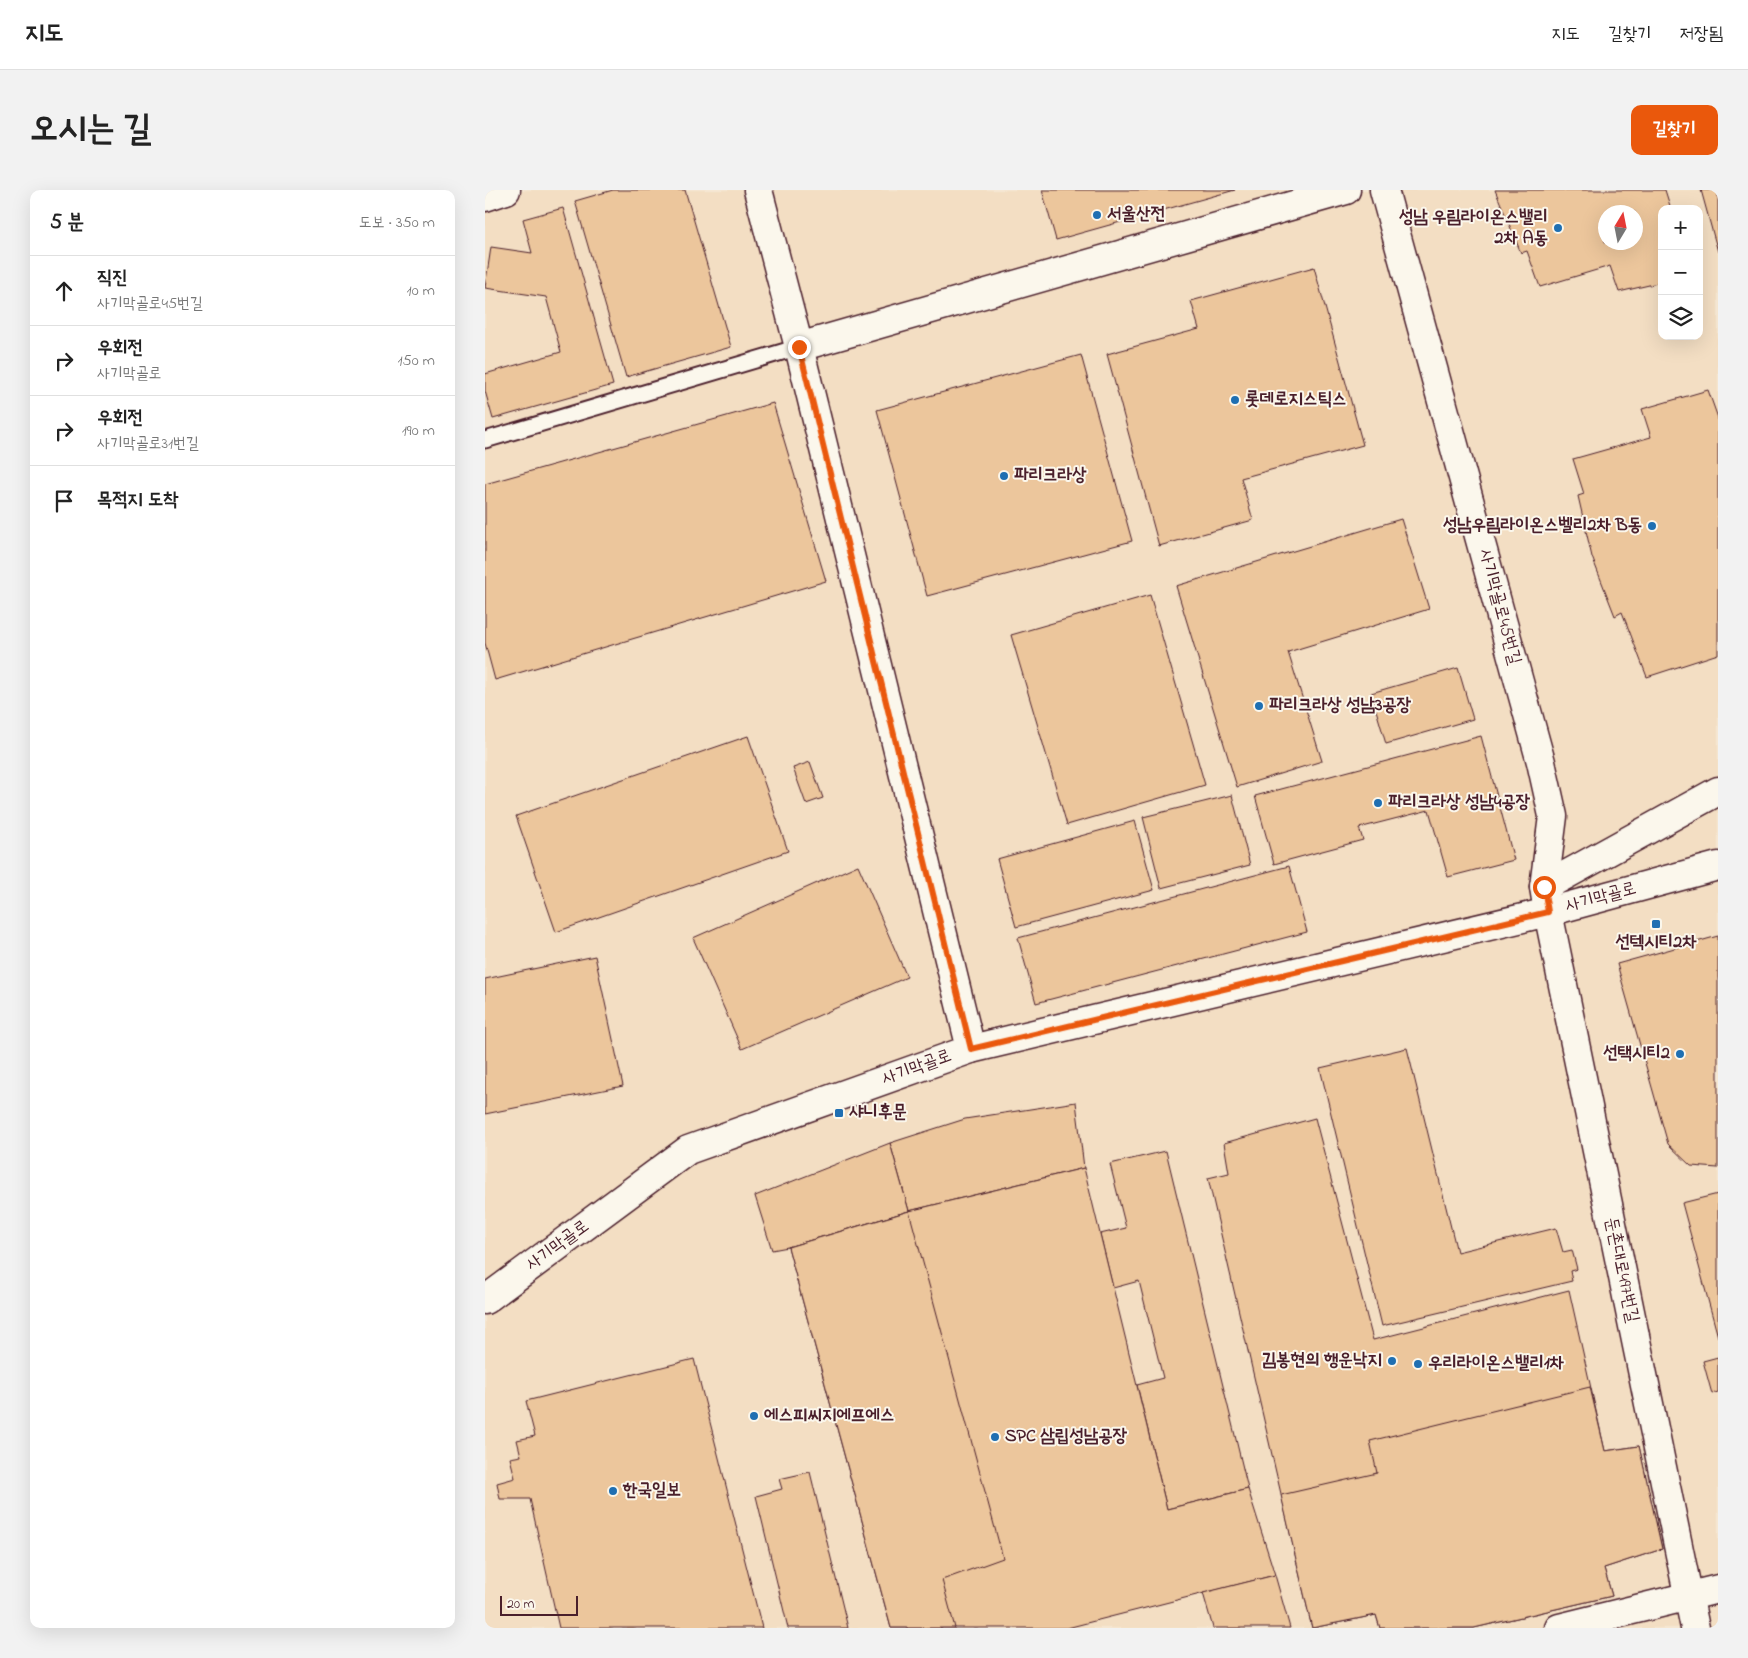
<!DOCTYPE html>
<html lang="ko">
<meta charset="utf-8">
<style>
:root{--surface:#fff;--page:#f2f2f2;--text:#222;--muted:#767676;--line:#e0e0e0;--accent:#ea580c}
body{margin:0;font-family:"Indie Flower","Poor Story",sans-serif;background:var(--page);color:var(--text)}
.controls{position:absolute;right:15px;top:15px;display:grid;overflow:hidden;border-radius:10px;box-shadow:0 5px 20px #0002}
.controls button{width:45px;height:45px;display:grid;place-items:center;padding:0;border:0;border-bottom:1px solid var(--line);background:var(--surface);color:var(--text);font:25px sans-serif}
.compass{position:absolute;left:1113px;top:15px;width:45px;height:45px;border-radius:50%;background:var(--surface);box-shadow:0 5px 20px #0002;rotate:10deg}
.scale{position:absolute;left:15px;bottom:12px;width:78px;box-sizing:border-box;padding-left:5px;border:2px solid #4a1f2b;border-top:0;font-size:14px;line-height:18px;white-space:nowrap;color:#4a1f2b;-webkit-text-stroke:4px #fbf7ec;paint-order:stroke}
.stop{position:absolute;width:15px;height:15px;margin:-11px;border:4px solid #ea580c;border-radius:50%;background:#fff}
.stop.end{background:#ea580c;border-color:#fff;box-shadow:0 1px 5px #0008}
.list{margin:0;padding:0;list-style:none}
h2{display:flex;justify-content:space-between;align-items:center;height:65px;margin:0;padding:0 20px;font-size:21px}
h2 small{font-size:16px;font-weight:400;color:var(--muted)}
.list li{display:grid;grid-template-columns:32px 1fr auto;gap:15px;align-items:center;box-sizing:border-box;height:70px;padding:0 20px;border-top:1px solid var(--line)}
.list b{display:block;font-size:19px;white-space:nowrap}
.list p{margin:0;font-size:16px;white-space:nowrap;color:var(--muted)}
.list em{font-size:16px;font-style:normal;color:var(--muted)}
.icon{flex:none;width:28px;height:28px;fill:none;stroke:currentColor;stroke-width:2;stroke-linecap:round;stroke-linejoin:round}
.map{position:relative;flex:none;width:1233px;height:1438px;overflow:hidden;border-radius:10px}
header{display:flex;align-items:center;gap:30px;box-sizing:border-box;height:70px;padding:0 25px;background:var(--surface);border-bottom:1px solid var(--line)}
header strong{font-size:24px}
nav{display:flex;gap:28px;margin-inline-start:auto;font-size:18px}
.intro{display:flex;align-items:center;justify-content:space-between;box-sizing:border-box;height:120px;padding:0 30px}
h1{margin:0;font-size:35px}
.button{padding:12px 22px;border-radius:10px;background:var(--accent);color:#fff;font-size:18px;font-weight:700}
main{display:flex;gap:30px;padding:0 30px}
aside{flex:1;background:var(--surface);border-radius:10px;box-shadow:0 5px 20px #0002}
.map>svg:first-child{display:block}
.built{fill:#f3dec3;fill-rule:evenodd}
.building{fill:#ecc69c;stroke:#4a1f2b;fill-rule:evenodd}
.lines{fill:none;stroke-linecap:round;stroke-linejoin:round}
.service-casing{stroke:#4a1f2b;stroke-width:19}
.minor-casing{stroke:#4a1f2b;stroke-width:31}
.tertiary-casing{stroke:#4a1f2b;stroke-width:31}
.service{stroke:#fbf7ec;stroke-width:15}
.minor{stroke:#fbf7ec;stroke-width:28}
.tertiary{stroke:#fbf7ec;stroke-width:28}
.route{stroke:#ea580c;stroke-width:6}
.poi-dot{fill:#1f6fb2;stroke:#fbf7ec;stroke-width:2}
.labels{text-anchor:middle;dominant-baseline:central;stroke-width:4;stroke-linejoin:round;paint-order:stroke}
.poi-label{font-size:18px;font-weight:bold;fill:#4a1f2b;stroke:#fbf7ec;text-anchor:start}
.street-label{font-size:18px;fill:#4a1f2b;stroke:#fbf7ec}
</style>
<header>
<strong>지도</strong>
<nav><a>지도</a><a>길찾기</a><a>저장됨</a></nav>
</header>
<div class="intro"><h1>오시는 길</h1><a class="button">길찾기</a></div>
<main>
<aside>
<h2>5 분<small>도보 · 350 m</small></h2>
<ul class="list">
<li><svg class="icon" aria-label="ahead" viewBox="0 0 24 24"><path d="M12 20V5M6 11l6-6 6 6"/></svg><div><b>직진</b><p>사기막골로45번길</p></div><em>10 m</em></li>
<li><svg class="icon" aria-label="right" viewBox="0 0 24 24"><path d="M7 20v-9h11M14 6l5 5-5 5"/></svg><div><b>우회전</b><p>사기막골로</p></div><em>150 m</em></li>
<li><svg class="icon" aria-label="right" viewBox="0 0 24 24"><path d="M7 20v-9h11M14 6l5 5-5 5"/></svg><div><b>우회전</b><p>사기막골로31번길</p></div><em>190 m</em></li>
<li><svg class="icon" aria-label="arrive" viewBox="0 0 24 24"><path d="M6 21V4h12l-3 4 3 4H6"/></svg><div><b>목적지 도착</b></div></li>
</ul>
</aside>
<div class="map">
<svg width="1233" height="1438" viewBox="0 0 1233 1438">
<rect width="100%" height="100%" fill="#f6e8d4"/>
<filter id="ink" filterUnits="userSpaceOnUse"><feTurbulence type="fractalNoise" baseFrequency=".02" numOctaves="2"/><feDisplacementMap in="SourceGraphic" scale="10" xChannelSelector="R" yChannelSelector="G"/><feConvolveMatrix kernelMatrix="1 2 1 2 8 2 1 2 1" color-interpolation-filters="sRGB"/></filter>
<g filter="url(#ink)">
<!-- built -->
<path class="built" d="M 41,0 L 1233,0 L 1233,1438 L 0,1438 L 0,12 ZM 1177,19 L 1214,19 L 1214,146 L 1177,146 ZM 1120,22 L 1150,22 L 1150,52 L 1120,52 Z"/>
<!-- building -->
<g class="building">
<path d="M 128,0 L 200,0 L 246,157 L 141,187 L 90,11 Z"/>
<path d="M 557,0 L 750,0 L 571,50 Z"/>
<path d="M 1010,0 L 1180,0 L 1186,19 L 1177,19 L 1177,92 L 1134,102 L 1125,76 L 1055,97 L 1042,61 L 1036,63 ZM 1120,22 L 1150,22 L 1150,52 L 1120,52 Z"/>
<path d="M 1216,0 L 1233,0 L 1233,62 Z"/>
<path d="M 78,18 L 128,195 L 8,229 L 0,201 L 0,184 L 76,162 L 61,107 L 0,98 L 6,57 L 47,63 L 38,29 Z"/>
<path d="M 829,77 L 878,255 L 756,288 L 768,330 L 674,356 L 622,164 L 714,139 L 706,111 Z"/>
<path d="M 596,165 L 647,351 L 442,406 L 392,220 Z"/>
<path d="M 1223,200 L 1233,228 L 1233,464 L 1162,487 L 1137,422 L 1130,426 L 1107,367 L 1093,306 L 1099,304 L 1088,269 L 1166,247 L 1157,219 Z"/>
<path d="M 288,213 L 341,391 L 10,490 L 0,453 L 0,294 Z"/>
<path d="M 916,329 L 944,419 L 803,462 L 837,571 L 752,597 L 691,396 Z"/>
<path d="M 665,405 L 720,595 L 582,635 L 526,445 Z"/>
<path d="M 973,478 L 988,529 L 901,554 L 886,503 Z"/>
<path d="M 263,546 L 303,661 L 71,742 L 31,626 Z"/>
<path d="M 996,546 L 1029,670 L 963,687 L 944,620 L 874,638 L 878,650 L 789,674 L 770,606 Z"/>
<path d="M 325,572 L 338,608 L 321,614 L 308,578 Z"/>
<path d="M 747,605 L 765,675 L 676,698 L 658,627 Z"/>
<path d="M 650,631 L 669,700 L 531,737 L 512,669 Z"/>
<path d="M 373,675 L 422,787 L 257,859 L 208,748 Z"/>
<path d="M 804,676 L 822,742 L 551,813 L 533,748 Z"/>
<path d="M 1233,746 L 1233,978 L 1206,976 L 1183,954 L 1132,774 Z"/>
<path d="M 110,766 L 138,896 L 0,924 L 0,789 Z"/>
<path d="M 922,858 L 972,1062 L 1071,1038 L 1078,1062 L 1087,1060 L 1092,1079 L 1085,1081 L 1087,1091 L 897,1136 L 835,878 Z"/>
<path d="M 591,912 L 599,978 L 424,1021 L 405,953 L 480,929 Z"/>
<path d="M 830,928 L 888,1150 L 1084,1100 L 1120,1261 L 1154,1256 L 1177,1359 L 1119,1378 L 1127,1406 L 989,1438 L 895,1438 L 891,1425 L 827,1438 L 723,988 L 744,983 L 739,953 Z"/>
<path d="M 405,953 L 424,1021 L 303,1057 L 287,1060 L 270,1006 Z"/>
<path d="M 681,961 L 763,1299 L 682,1319 L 652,1195 L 678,1188 L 654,1091 L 628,1098 L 615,1044 L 641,1038 L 625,974 Z"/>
<path d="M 599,978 L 682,1319 L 763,1299 L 790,1385 L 582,1438 L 406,1438 L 303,1057 L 424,1021 Z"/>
<path d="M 1233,1004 L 1233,1147 L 1197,1013 Z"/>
<path d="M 424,1021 L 518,1368 L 457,1390 L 470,1438 L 406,1438 L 303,1057 Z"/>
<path d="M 1233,1167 L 1233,1202 L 1227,1204 L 1218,1171 Z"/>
<path d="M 209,1169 L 277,1438 L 74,1438 L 45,1309 L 15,1309 L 12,1293 L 30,1288 L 25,1268 L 36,1266 L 32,1250 L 50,1246 L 41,1211 Z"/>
<path d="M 1105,1197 L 1120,1261 L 1154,1256 L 1177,1359 L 1119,1378 L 1127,1406 L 989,1438 L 895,1438 L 891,1425 L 827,1438 L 796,1305 L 892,1283 L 885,1251 Z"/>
<path d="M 325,1282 L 363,1438 L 303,1438 L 271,1306 L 297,1299 L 294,1289 Z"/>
<path d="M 790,1385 L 805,1438 L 728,1438 L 718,1403 Z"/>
</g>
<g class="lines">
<defs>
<path id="service" d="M 0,250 L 314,157"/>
<g id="minor">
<path d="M 273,0 L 314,157 L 486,859"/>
<path d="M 899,0 L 1056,572 L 1068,626 L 1059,697 L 1063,722 L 1210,1438"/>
<path d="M 0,7 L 21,0"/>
<path d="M 314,157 L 861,0"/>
<path d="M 1059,697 L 1233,601"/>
<path d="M 1074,1438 L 1233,1399"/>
</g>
<path id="tertiary" d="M 0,1110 L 203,960 L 486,859 L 1063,722 L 1233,676"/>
</defs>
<!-- service casing -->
<use href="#service" class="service-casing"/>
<!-- minor casing -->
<use href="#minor" class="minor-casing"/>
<!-- tertiary casing -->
<use href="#tertiary" class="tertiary-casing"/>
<!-- service -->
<use href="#service" class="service"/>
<!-- minor -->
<use href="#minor" class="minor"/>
<!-- tertiary -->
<use href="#tertiary" class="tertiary"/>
</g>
</g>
<g class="lines" filter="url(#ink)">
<!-- route -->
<path class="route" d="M 314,157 L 486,859 L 1063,722 L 1059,697"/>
</g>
<!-- markers -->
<g class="poi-dot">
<circle cx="612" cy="25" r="5"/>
<circle cx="1073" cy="38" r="5"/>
<circle cx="750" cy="210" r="5"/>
<circle cx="519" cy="286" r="5"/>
<circle cx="1167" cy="336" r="5"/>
<circle cx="774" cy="516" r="5"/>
<circle cx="893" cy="613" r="5"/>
<rect x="1166" y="729" width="10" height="10" rx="2.5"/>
<circle cx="1195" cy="864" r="5"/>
<rect x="349" y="918" width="10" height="10" rx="2.5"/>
<circle cx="907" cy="1171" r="5"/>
<circle cx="933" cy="1174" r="5"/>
<circle cx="269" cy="1226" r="5"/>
<circle cx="510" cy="1247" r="5"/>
<circle cx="128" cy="1301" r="5"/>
</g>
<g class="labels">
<!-- poi labels -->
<g class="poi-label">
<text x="622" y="25">서울산전</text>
<text x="1063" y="28" text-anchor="end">성남 우림라이온스밸리<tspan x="1063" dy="21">2차 A동</tspan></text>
<text x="760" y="210">롯데로지스틱스</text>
<text x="529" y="286">파리크라상</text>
<text x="1157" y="336" text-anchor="end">성남우림라이온스벨리2차 B동</text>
<text x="784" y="516">파리크라상 성남3공장</text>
<text x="903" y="613">파리크라상 성남4공장</text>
<text x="1171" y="753" text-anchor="middle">선텍시티2차</text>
<text x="1185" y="864" text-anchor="end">선택시티2</text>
<text x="364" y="923">샤니후문</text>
<text x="897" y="1171" text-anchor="end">김봉현의 행운낙지</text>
<text x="943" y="1174">우리라이온스밸리1차</text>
<text x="279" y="1226">에스피씨지에프에스</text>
<text x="520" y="1247">SPC 삼립성남공장</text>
<text x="138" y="1301">한국일보</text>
</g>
<!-- street labels -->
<g class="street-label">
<text transform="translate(1014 417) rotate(75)">사기막골로45번길</text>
<text transform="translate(1116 708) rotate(-15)">사기막골로</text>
<text transform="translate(432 878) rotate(-20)">사기막골로</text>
<text transform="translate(73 1056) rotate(-36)">사기막골로</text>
<text transform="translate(1136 1080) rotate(78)">둔촌대로497번길</text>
</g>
</g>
</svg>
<div class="controls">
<button>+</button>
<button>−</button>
<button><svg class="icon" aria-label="layers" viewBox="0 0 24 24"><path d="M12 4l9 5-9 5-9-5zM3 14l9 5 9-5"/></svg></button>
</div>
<svg class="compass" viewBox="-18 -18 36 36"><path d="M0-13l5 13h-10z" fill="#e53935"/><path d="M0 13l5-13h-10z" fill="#767676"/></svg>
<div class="scale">20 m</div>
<div class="stop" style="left:1059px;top:697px"></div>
<div class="stop end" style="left:314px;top:157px"></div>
</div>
</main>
